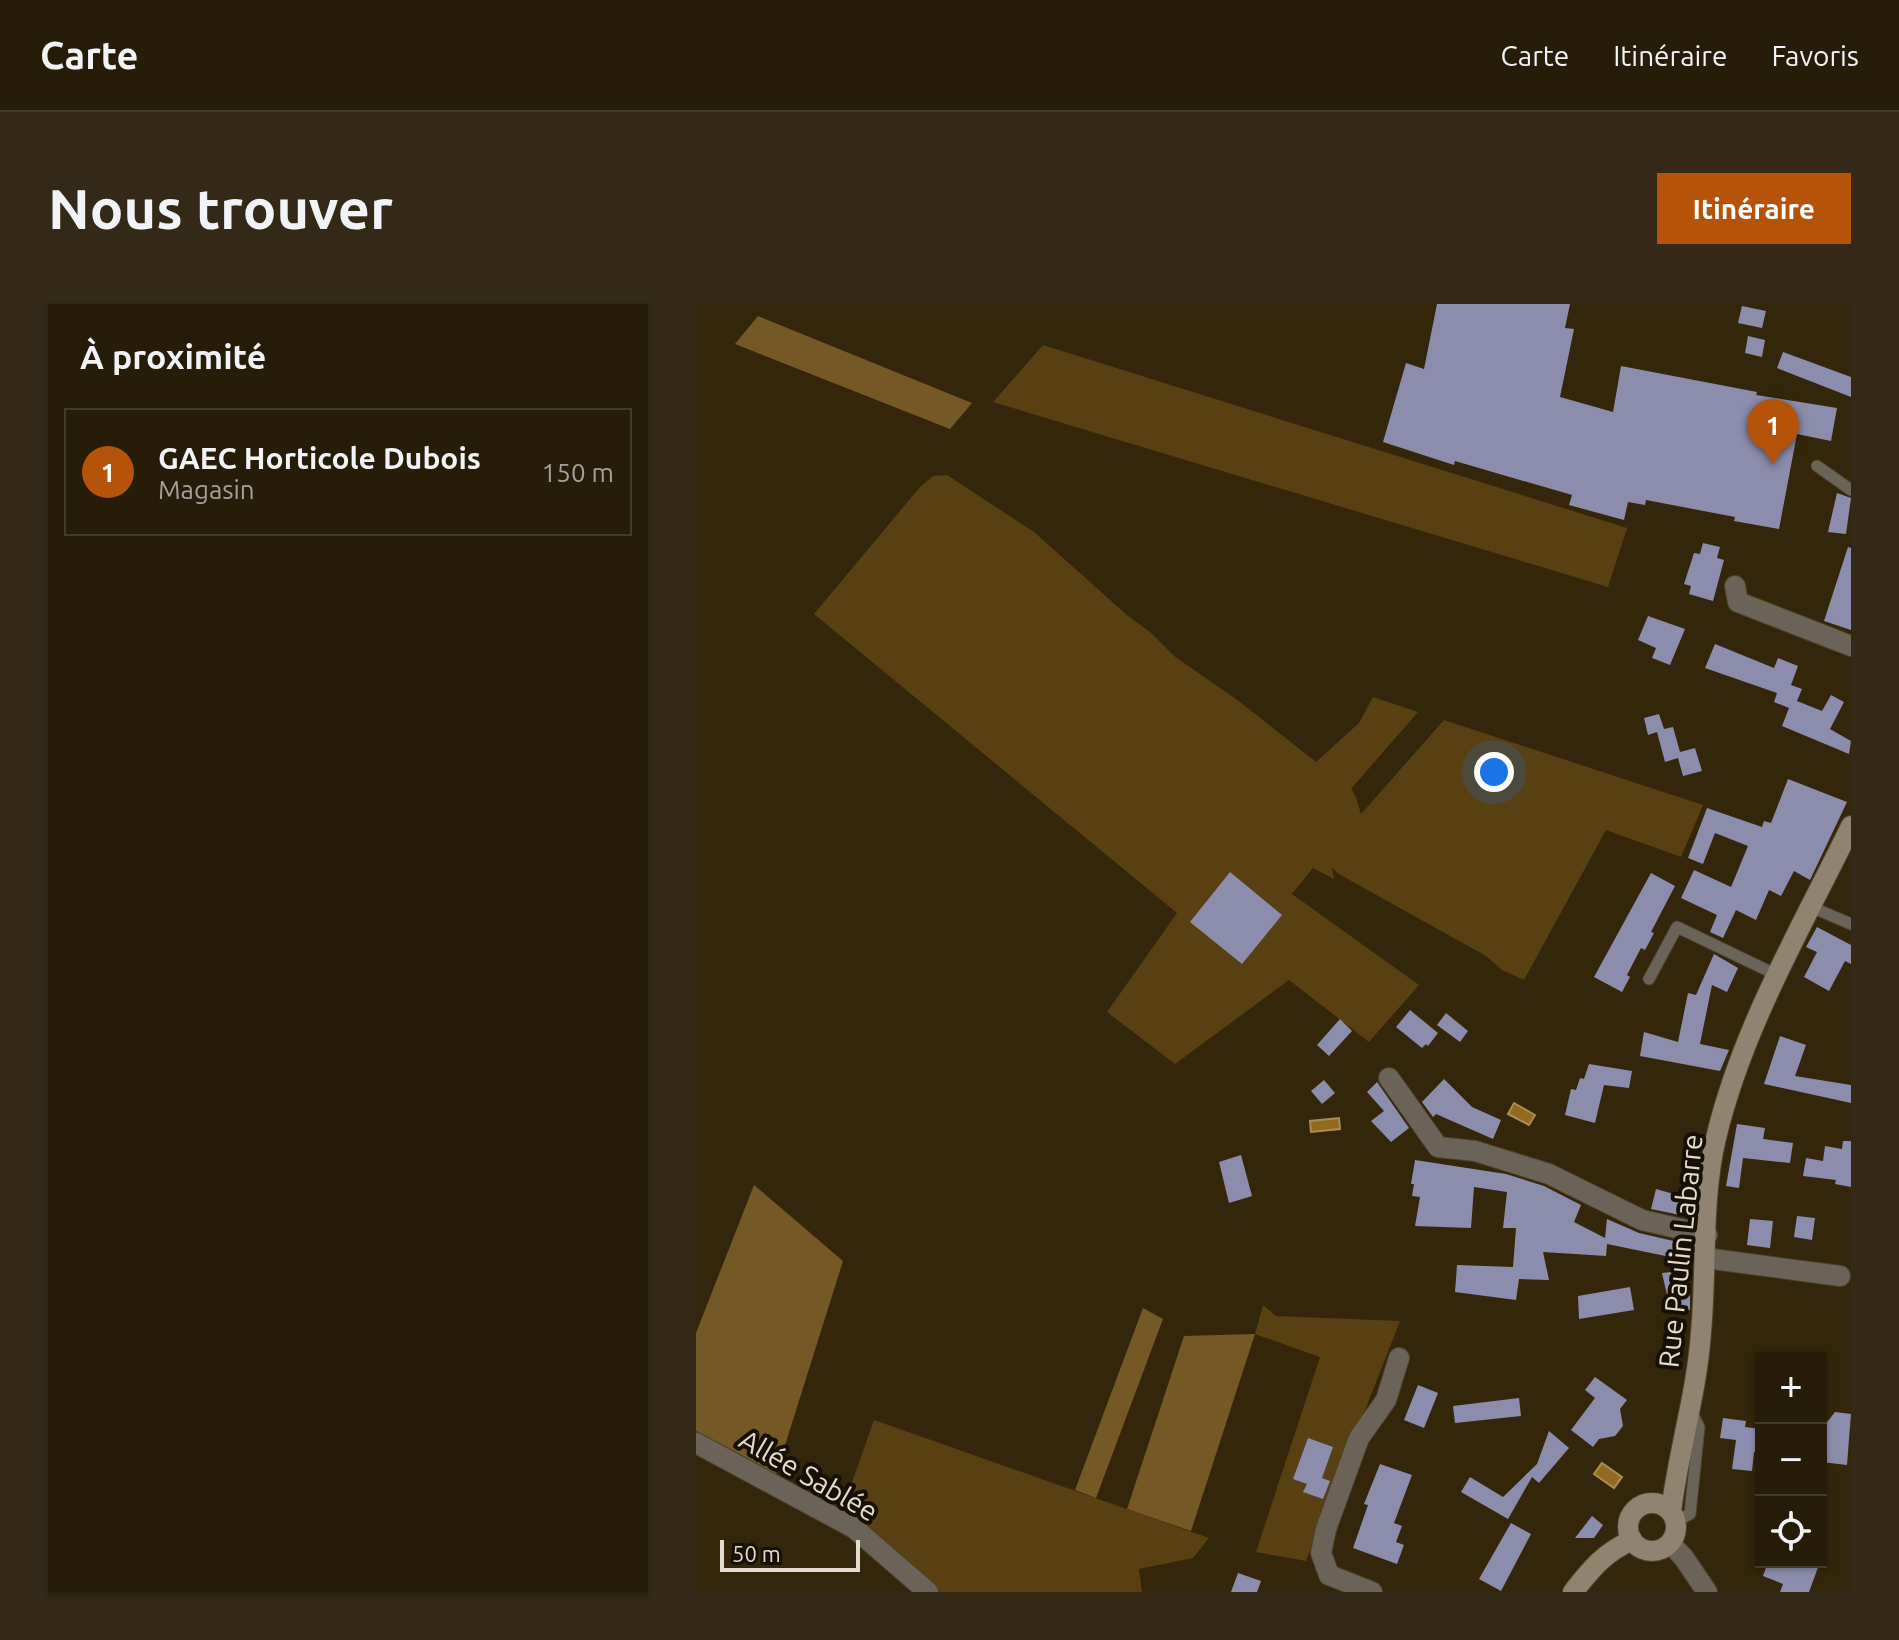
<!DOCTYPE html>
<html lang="fr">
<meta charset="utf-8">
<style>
:root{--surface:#271c08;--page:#332916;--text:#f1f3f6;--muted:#a4a19c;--line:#433a29;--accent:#b45309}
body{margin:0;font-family:Ubuntu,sans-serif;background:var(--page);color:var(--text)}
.controls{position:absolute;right:24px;bottom:24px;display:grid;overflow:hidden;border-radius:0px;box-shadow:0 2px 6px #0004}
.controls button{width:72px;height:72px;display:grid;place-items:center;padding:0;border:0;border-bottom:2px solid var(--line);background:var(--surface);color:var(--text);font:40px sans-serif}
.scale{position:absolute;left:24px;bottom:20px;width:140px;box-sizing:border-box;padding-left:8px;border:4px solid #e5dbcc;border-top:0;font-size:22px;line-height:28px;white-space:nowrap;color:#e5dbcc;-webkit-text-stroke:6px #171006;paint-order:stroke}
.you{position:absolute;left:798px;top:468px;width:28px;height:28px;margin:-20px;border:6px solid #fff;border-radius:50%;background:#1a73e8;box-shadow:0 0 0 12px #1a73e833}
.badge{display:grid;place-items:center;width:52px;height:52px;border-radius:50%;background:var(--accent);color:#fff;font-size:26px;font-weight:700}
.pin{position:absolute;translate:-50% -66px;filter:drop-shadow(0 2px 4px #0008)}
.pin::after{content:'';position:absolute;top:42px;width:28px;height:24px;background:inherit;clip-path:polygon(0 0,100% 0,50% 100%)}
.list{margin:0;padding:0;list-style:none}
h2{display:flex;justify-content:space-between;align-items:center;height:104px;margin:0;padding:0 32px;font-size:34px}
h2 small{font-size:26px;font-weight:400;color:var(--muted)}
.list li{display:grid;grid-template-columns:52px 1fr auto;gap:24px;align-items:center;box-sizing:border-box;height:128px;margin:0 16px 16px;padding:0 16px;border:2px solid var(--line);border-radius:0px}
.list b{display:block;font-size:30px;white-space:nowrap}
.list p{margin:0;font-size:26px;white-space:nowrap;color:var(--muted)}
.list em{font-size:26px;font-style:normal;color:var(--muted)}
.icon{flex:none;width:44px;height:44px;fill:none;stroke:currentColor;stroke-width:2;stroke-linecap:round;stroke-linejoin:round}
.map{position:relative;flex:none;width:1155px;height:1288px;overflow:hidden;border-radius:0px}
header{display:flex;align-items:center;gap:48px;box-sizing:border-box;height:112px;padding:0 40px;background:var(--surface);border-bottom:2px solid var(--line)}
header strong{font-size:38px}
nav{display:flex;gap:44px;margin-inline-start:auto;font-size:28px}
.intro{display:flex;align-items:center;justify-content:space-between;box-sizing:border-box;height:192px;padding:0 48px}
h1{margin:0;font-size:56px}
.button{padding:20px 36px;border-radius:0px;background:var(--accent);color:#fff;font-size:28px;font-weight:700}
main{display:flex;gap:48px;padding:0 48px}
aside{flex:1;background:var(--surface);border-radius:0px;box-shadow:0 2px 6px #0004}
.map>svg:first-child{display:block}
.green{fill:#584013}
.forest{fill:#745927}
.water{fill:#926b21;stroke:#ab8d54;stroke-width:2}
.building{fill:#8c8dac}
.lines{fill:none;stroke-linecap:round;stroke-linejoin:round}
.lane-casing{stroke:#504329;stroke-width:13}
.street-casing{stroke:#504329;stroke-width:22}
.secondary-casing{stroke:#504329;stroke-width:22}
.lane{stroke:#6b6357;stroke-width:11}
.street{stroke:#6b6357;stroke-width:20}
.secondary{stroke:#908471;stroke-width:20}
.labels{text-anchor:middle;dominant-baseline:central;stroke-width:8;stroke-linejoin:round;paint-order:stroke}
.street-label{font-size:28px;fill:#e5dbcc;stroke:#171006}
</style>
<header>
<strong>Carte</strong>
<nav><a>Carte</a><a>Itinéraire</a><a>Favoris</a></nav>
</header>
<div class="intro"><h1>Nous trouver</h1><a class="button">Itinéraire</a></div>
<main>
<aside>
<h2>À proximité<small></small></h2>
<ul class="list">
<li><span class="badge">1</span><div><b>GAEC Horticole Dubois</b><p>Magasin</p></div><em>150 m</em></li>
</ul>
</aside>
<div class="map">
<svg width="1155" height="1288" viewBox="0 0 1155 1288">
<rect width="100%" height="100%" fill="#34260a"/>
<!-- green -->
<g class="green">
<path d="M 347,41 L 931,224 L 912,283 L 297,98 Z"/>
<path d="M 251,171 L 338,228 L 432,312 L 454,328 L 478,352 L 540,395 L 620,458 L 663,419 L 677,393 L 722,408 L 655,485 L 660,493 L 665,510 L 748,416 L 1007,501 L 985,553 L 910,526 L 828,676 L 806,666 L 790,652 L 641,569 L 636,563 L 638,575 L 617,564 L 596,590 L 723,681 L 673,738 L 593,676 L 479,760 L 411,708 L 481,609 L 118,310 L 224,183 L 237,172 Z"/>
<path d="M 567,1001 L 580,1012 L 704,1017 L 610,1257 L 560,1248 L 624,1053 L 559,1030 Z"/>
<path d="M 178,1116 L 513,1234 L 497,1254 L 443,1265 L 446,1288 L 236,1288 L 146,1207 Z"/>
</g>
<!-- forest -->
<g class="forest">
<path d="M 62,12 L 276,99 L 254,125 L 39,40 Z"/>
<path d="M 58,881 L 147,957 L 80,1170 L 0,1127 L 0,1029 Z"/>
<path d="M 447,1004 L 467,1015 L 400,1194 L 379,1186 Z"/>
<path d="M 559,1030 L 495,1227 L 431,1205 L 488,1032 Z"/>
</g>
<!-- water -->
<g class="water">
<path d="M 818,799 L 839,811 L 833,821 L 812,810 Z"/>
<path d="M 643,814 L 644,825 L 615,828 L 614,817 Z"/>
<path d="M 906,1159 L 926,1173 L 918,1184 L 898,1170 Z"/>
</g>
<!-- building -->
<g class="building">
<path d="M 741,0 L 874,0 L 869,24 L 878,25 L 864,93 L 917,108 L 925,62 L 1061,88 L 1060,91 L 1141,104 L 1135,137 L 1101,130 L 1083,225 L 1038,217 L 1039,213 L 950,196 L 949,201 L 932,198 L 928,216 L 873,201 L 876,191 L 759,157 L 758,161 L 687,138 L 710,59 L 728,65 Z"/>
<path d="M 1046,2 L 1070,7 L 1066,24 L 1042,19 Z"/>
<path d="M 1052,32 L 1069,36 L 1066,53 L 1049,49 Z"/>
<path d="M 1087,48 L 1155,73 L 1155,93 L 1081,64 Z"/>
<path d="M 1141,189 L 1155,194 L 1150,230 L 1132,228 Z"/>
<path d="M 1007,239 L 1024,243 L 1021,254 L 1028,256 L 1017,297 L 993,290 L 995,282 L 988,280 L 998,249 L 1004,250 Z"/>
<path d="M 1152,243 L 1155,244 L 1155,326 L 1128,317 Z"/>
<path d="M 952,312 L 989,325 L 974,361 L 956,354 L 960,344 L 942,336 Z"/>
<path d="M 1019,340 L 1078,364 L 1082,354 L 1102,362 L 1095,381 L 1106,385 L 1101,397 L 1126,407 L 1135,391 L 1148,398 L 1134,425 L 1155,437 L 1153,450 L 1086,422 L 1093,404 L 1078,398 L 1081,389 L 1009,364 Z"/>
<path d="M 963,410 L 968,425 L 977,423 L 984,448 L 999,444 L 1006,467 L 987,472 L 982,454 L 969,458 L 961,428 L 952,431 L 948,414 Z"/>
<path d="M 1092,475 L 1151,498 L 1114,576 L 1098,567 L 1085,592 L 1073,586 L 1060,616 L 1040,606 L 1027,634 L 1014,628 L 1021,611 L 985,594 L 998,566 L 1035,583 L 1052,542 L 1019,529 L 1007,560 L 992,554 L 1011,504 L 1066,523 L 1068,517 L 1075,519 Z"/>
<path d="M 534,568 L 586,611 L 546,660 L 494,618 Z"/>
<path d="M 955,569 L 979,582 L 955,628 L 958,629 L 949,646 L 945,644 L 931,671 L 934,673 L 926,688 L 898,673 Z"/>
<path d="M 1121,623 L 1155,641 L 1155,660 L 1149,657 L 1133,687 L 1108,673 L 1121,648 L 1110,643 Z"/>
<path d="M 1018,650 L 1042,664 L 1031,688 L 1016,681 L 1004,740 L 1033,746 L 1024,767 L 944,752 L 948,728 L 982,738 L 992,689 L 1000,691 Z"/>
<path d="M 714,706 L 742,729 L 732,742 L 730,740 L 726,744 L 700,723 Z"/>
<path d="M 750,709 L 772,727 L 764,738 L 741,721 Z"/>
<path d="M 644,715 L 656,727 L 633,752 L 621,741 Z"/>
<path d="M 1084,732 L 1110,741 L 1099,772 L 1155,781 L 1155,799 L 1068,780 Z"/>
<path d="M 893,760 L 936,767 L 933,784 L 908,781 L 899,819 L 869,811 L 875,785 L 880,786 L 884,774 L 888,775 Z"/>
<path d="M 748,775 L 776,803 L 805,816 L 797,835 L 740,810 L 737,813 L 726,798 Z"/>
<path d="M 628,776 L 639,789 L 626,800 L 615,787 Z"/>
<path d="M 681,778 L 713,824 L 695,838 L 675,817 L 688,807 L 671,788 Z"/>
<path d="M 1041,820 L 1069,824 L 1067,835 L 1097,839 L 1094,859 L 1047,854 L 1043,884 L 1030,882 Z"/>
<path d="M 1147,837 L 1155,837 L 1155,883 L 1139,880 L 1140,876 L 1107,872 L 1110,854 L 1127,857 L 1129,842 L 1146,845 Z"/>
<path d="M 545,851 L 556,892 L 533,899 L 523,858 Z"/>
<path d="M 719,856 L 810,870 L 848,882 L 885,901 L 878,918 L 909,934 L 911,915 L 943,929 L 995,941 L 994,957 L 911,940 L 910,952 L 847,948 L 853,976 L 823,975 L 820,996 L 759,988 L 761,961 L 817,963 L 820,924 L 807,924 L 811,888 L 778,883 L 775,924 L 719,922 L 724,893 L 716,892 L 718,880 L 715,880 Z"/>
<path d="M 960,885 L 988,893 L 984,911 L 955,905 Z"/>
<path d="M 1101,912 L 1119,914 L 1116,936 L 1098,933 Z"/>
<path d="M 1054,915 L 1077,917 L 1074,944 L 1051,941 Z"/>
<path d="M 994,966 L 994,1006 L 975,1008 L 966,969 Z"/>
<path d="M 934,983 L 938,1006 L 883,1015 L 882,992 Z"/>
<path d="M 899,1073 L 931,1096 L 924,1105 L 927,1122 L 919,1132 L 903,1135 L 897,1143 L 875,1126 L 899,1094 L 889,1086 Z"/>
<path d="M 722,1081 L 742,1089 L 728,1124 L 708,1116 Z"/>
<path d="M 823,1094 L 825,1112 L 759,1119 L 757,1102 Z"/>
<path d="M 1139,1108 L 1155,1110 L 1151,1161 L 1125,1158 L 1128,1122 Z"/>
<path d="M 1027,1114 L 1050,1117 L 1049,1123 L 1065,1125 L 1065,1149 L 1058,1148 L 1056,1167 L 1036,1165 L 1040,1136 L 1024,1134 Z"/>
<path d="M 853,1127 L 873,1144 L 843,1179 L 836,1173 L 812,1215 L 765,1188 L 774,1173 L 807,1193 L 841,1160 Z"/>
<path d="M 612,1134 L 637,1143 L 626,1174 L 634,1177 L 627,1195 L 607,1188 L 611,1180 L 597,1175 Z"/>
<path d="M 684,1160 L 716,1171 L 698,1219 L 706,1222 L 700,1238 L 708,1241 L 701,1260 L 657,1244 L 672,1201 L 668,1200 Z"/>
<path d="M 896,1212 L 907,1221 L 898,1234 L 879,1234 Z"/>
<path d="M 815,1219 L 835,1230 L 805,1287 L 783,1275 Z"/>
<path d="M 1072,1258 L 1124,1258 L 1113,1288 L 1084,1288 L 1087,1280 L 1067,1272 Z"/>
<path d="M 542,1269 L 565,1277 L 561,1288 L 535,1288 Z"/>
</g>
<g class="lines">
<defs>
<g id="lane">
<path d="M 1121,162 L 1155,186"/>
<path d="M 1115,603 L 1155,620"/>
<path d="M 953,675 L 981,623 L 1081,671"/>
<path d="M 980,1217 L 994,1210 L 1003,1123 L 996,1109"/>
</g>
<g id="street">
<path d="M 1039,282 L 1042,298 L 1155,342"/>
<path d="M 693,774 L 742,843 L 779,847 L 853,870 L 946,916 L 1011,931"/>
<path d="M 1009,954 L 1144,972"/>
<path d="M 0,1139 L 158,1224 L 232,1288"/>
<path d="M 974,1239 L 988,1254 L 1011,1288"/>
<path d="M 676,1288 L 633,1271 L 625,1249 L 630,1225 L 663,1134 L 690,1096 L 703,1054"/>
</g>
<g id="secondary">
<circle cx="956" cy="1223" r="24"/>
<path d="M 975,1208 C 982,1148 1001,1089 1005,1028 C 1011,965 1005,897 1020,834 C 1046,724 1106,623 1155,522"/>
<path d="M 877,1288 C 896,1264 908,1249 936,1236"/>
</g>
</defs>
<!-- lane casing -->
<use href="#lane" class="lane-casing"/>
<!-- street casing -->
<use href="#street" class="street-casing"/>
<!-- secondary casing -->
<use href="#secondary" class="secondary-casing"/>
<!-- lane -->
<use href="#lane" class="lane"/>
<!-- street -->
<use href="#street" class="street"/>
<!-- secondary -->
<use href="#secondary" class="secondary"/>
</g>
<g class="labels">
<!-- street labels -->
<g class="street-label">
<text transform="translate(984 947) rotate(-84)">Rue Paulin Labarre</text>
<text transform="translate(113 1171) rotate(30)">Allée Sablée</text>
</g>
</g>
</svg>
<div class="controls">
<button>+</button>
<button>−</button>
<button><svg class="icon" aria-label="locate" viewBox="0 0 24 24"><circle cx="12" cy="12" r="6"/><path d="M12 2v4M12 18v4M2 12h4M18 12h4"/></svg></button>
</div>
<div class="scale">50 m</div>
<div class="you"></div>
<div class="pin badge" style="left:1077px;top:161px">1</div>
</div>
</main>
